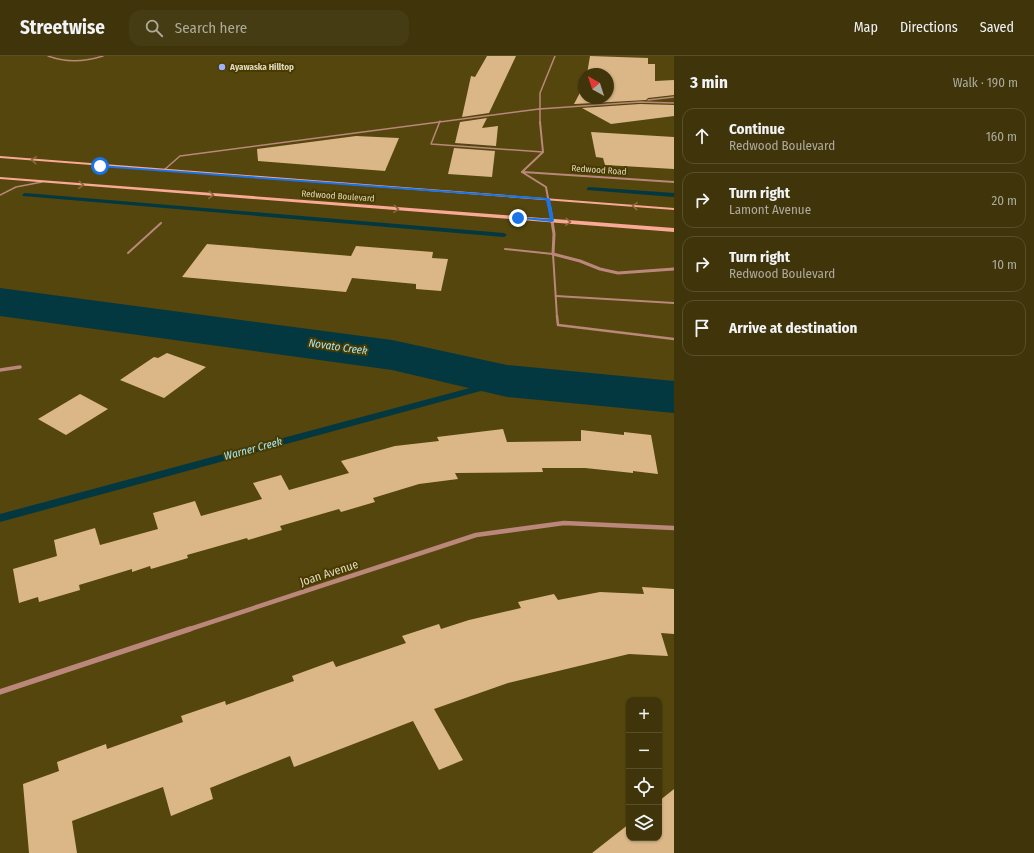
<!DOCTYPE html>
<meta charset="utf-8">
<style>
:root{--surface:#3f340a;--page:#463c13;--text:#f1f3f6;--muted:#adaa9c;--line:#584f2b}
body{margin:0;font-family:"Fira Sans Condensed",sans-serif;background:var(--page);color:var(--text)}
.controls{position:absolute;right:12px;bottom:12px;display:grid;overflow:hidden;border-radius:8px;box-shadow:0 1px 3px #0004}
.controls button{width:36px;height:36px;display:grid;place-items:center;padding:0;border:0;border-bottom:1px solid var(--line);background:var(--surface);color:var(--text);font:20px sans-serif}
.compass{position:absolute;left:578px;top:12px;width:36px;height:36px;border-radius:50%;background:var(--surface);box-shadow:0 1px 3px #0004;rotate:321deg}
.stop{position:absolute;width:12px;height:12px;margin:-9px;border:3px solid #1a73e8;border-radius:50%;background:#fff}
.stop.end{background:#1a73e8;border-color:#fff;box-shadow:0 1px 4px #0008}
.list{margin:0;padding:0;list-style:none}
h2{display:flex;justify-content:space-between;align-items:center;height:52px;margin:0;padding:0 16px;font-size:17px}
h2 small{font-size:13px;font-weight:400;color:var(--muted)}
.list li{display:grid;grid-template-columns:26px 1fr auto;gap:12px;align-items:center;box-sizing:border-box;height:56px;margin:0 8px 8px;padding:0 8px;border:1px solid var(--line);border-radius:12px}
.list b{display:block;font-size:15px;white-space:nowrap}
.list p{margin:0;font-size:13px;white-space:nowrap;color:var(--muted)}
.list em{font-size:13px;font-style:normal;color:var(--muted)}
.icon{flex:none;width:22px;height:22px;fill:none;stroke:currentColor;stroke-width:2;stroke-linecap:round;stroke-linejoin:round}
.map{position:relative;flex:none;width:674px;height:797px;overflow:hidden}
header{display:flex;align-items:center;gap:24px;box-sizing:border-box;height:56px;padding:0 20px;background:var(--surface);border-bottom:1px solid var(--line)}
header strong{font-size:19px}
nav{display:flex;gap:22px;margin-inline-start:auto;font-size:14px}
.search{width:280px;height:36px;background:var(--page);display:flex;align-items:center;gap:10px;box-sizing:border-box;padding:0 14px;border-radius:12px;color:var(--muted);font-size:15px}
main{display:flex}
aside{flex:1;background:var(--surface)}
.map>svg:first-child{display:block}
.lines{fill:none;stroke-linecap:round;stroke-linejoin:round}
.stream{fill:#043841;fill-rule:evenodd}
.river{fill:#043841;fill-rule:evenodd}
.building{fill:#dbb788}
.lane-far2{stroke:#ba877a;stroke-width:1.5}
.lane-far1{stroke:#ba877a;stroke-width:2}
.lane{stroke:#ba877a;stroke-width:2.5}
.street-far5{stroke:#ba877a;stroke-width:1.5}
.street-far4{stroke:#ba877a;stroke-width:2}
.street-far3{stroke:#ba877a;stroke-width:3}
.street-far2{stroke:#ba877a;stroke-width:3.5}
.street-far1{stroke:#ba877a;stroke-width:4.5}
.street{stroke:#ba877a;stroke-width:5.5}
.secondary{fill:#faa996;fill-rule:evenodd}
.oneway{stroke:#90673c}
.route{fill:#1a73e8}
.poi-dot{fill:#a1b2fd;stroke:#493b00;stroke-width:1.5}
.labels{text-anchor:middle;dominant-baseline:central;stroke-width:4;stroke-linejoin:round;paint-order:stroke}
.far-poi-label{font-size:9px;font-weight:bold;fill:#e1d9be;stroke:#493b00;text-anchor:start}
.far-street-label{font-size:9px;fill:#e1d9be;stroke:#493b00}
.water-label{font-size:11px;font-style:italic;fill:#a3e6f6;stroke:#493b00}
.near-street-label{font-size:12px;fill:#e1d9be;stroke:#493b00}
</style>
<header>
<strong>Streetwise</strong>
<div class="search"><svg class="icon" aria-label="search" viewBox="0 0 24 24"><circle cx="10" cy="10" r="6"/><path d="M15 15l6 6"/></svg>Search here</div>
<nav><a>Map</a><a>Directions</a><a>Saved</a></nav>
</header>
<main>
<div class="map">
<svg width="674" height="797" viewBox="0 0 674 797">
<rect width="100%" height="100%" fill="#54460d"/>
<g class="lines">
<!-- stream -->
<g class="stream">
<path d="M 589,131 L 674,137 L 674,141 L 587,134 L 587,132 Z"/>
<path d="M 25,137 L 504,177 L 507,179 L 504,181 L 23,140 L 22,139 Z"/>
<path d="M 507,322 L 510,323 L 511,325 L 510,327 L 0,466 L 0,458 Z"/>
</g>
<!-- river -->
<path class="river" d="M 0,232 L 392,284 L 507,309 L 674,325 L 674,357 L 507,341 L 392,314 L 0,260 Z"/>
</g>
<!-- building -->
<g class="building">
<path d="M 487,0 L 516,0 L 489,57 L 462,61 L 471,20 L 475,21 Z"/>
<path d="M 590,0 L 648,2 L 648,8 L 655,8 L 655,25 L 674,24 L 674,39 L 648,42 L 646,44 L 575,48 L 574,48 L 584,29 L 584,42 L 608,42 L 608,18 L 587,18 Z"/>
<path d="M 640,48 L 674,49 L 674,60 L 611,68 L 582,52 Z"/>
<path d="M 487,62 L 482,72 L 498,70 L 496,90 L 455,87 L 460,66 Z"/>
<path d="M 591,76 L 674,81 L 674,113 L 605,109 L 603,102 L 596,101 Z"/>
<path d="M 356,80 L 399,82 L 385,115 L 258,105 L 257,93 Z"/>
<path d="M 454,92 L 495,95 L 492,121 L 448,118 Z"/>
<path d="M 207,188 L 351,200 L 356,190 L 433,196 L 432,202 L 448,203 L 441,235 L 416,233 L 416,228 L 352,222 L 346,236 L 182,221 Z"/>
<path d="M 167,297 L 206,311 L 164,342 L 120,324 L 154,301 L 158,302 Z"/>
<path d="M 80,338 L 108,353 L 66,379 L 38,363 Z"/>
<path d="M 503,373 L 507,386 L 581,385 L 581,374 L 624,379 L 624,376 L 651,379 L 658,418 L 633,415 L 633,417 L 585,412 L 542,412 L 543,416 L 455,417 L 458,423 L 419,428 L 373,442 L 375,446 L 341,456 L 339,453 L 280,470 L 282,474 L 248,484 L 247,482 L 187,499 L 188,502 L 151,513 L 150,510 L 132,516 L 132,513 L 79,529 L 80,534 L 39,546 L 38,541 L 19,547 L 13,513 L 57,500 L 54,484 L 95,472 L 100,489 L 158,473 L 153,457 L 195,445 L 201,460 L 262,443 L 253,427 L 281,419 L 289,434 L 349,417 L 341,405 L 395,390 L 439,385 L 437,381 Z"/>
<path d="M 642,531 L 674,533 L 674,578 L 661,577 L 668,600 L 629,598 L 508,627 L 434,653 L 463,704 L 439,714 L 413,665 L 294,711 L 290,700 L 210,732 L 213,743 L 171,760 L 163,731 L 72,765 L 77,797 L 29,797 L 23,728 L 59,715 L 57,706 L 106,688 L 107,693 L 183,666 L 181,660 L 225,645 L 226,649 L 294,625 L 292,620 L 333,605 L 336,611 L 406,587 L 402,580 L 439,568 L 441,573 L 469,564 L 521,552 L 518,546 L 554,538 L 558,544 L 600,536 L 644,538 Z"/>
<path d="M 674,733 L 674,797 L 592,797 L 629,768 L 629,782 L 659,782 L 659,745 Z"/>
</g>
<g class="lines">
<!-- lane-far2 -->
<g class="lane-far2">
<path d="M 440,65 L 431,88 L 543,96"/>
<path d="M 164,114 L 180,100 L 539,53"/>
<path d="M 0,139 L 16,131 L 42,126"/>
</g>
<!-- lane-far1 -->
<g class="lane-far1">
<path d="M 505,193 L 553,198 L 557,261"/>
<path d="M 128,197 L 161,167"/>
<path d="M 556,240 L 674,247"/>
</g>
<!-- lane -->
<path class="lane" d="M 557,260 L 558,269 L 674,283"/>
<!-- street-far5 -->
<g class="street-far5">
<path d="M 48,0 C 67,7 84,6 103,0"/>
<path d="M 648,44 L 674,41"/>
<path d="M 539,53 L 640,46 L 674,47"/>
<path d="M 540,67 L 540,37 L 555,0"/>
</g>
<!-- street-far4 -->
<g class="street-far4">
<path d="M 522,116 L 546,131 L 550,153"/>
<path d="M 522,116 L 543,96 L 540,66"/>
<path d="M 523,116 L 674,126"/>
</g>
<!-- street-far3 -->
<path class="street-far3" d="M 550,152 L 554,178 L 553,198 L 580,205 L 600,213 L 618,217 L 674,213"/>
<!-- street-far2 -->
<path class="street-far2" d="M 0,314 L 20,311"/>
<!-- street-far1 -->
<path class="street-far1" d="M 187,574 L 476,479 L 564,467 L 674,472"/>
<!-- street -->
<path class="street" d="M 0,636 L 190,573"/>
<!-- secondary -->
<g class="secondary">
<path d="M 0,100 L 674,152 L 674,154 L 0,102 Z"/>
<path d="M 0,121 L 674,172 L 674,176 L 0,123 Z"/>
</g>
</g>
<!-- one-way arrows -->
<defs><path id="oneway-chevron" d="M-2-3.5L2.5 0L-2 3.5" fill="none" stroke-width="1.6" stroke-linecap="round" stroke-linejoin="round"/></defs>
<g class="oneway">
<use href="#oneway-chevron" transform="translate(34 104) rotate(-175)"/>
<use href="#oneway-chevron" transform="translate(81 129) rotate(4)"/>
<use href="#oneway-chevron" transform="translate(211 139) rotate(4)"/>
<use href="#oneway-chevron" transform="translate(635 150) rotate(-176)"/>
<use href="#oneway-chevron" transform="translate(396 153) rotate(4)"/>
<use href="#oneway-chevron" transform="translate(568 166) rotate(4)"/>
</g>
<!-- route -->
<path class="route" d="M 99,109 L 548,142 L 550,143 L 554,165 L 552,166 L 515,162 L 518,161 L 550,163 L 546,144 L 100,111 Z"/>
<!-- markers -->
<circle class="poi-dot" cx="222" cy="11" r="4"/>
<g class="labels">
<!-- far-poi labels -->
<g class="far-poi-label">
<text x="230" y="11">Ayawaska Hilltop</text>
</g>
<!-- far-street labels -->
<g class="far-street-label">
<text transform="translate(599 114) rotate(4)">Redwood Road</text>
<text transform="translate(338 140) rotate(4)">Redwood Boulevard</text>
</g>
<!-- water labels -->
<g class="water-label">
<text transform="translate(338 291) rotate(8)">Novato Creek</text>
<text transform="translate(253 393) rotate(-15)">Warner Creek</text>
</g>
<!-- near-street labels -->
<g class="near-street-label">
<text transform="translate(329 517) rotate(-18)">Joan Avenue</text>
</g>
</g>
</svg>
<div class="controls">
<button>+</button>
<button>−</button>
<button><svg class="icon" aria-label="locate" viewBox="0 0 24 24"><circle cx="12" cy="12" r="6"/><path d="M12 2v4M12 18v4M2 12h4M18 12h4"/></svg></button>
<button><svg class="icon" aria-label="layers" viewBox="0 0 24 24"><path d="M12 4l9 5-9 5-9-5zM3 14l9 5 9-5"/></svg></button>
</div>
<svg class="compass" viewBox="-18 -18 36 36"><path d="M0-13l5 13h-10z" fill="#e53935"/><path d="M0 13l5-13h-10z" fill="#adaa9c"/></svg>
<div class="stop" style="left:100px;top:110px"></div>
<div class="stop end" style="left:518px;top:162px"></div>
</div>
<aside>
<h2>3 min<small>Walk · 190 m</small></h2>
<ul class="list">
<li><svg class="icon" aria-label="ahead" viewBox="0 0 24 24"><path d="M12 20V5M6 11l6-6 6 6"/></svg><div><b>Continue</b><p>Redwood Boulevard</p></div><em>160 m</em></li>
<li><svg class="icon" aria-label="right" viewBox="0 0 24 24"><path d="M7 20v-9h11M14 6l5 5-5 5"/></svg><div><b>Turn right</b><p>Lamont Avenue</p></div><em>20 m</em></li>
<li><svg class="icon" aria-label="right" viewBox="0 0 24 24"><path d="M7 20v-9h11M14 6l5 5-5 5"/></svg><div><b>Turn right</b><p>Redwood Boulevard</p></div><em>10 m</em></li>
<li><svg class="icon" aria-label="arrive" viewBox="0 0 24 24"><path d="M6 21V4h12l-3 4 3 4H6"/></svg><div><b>Arrive at destination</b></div></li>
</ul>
</aside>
</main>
